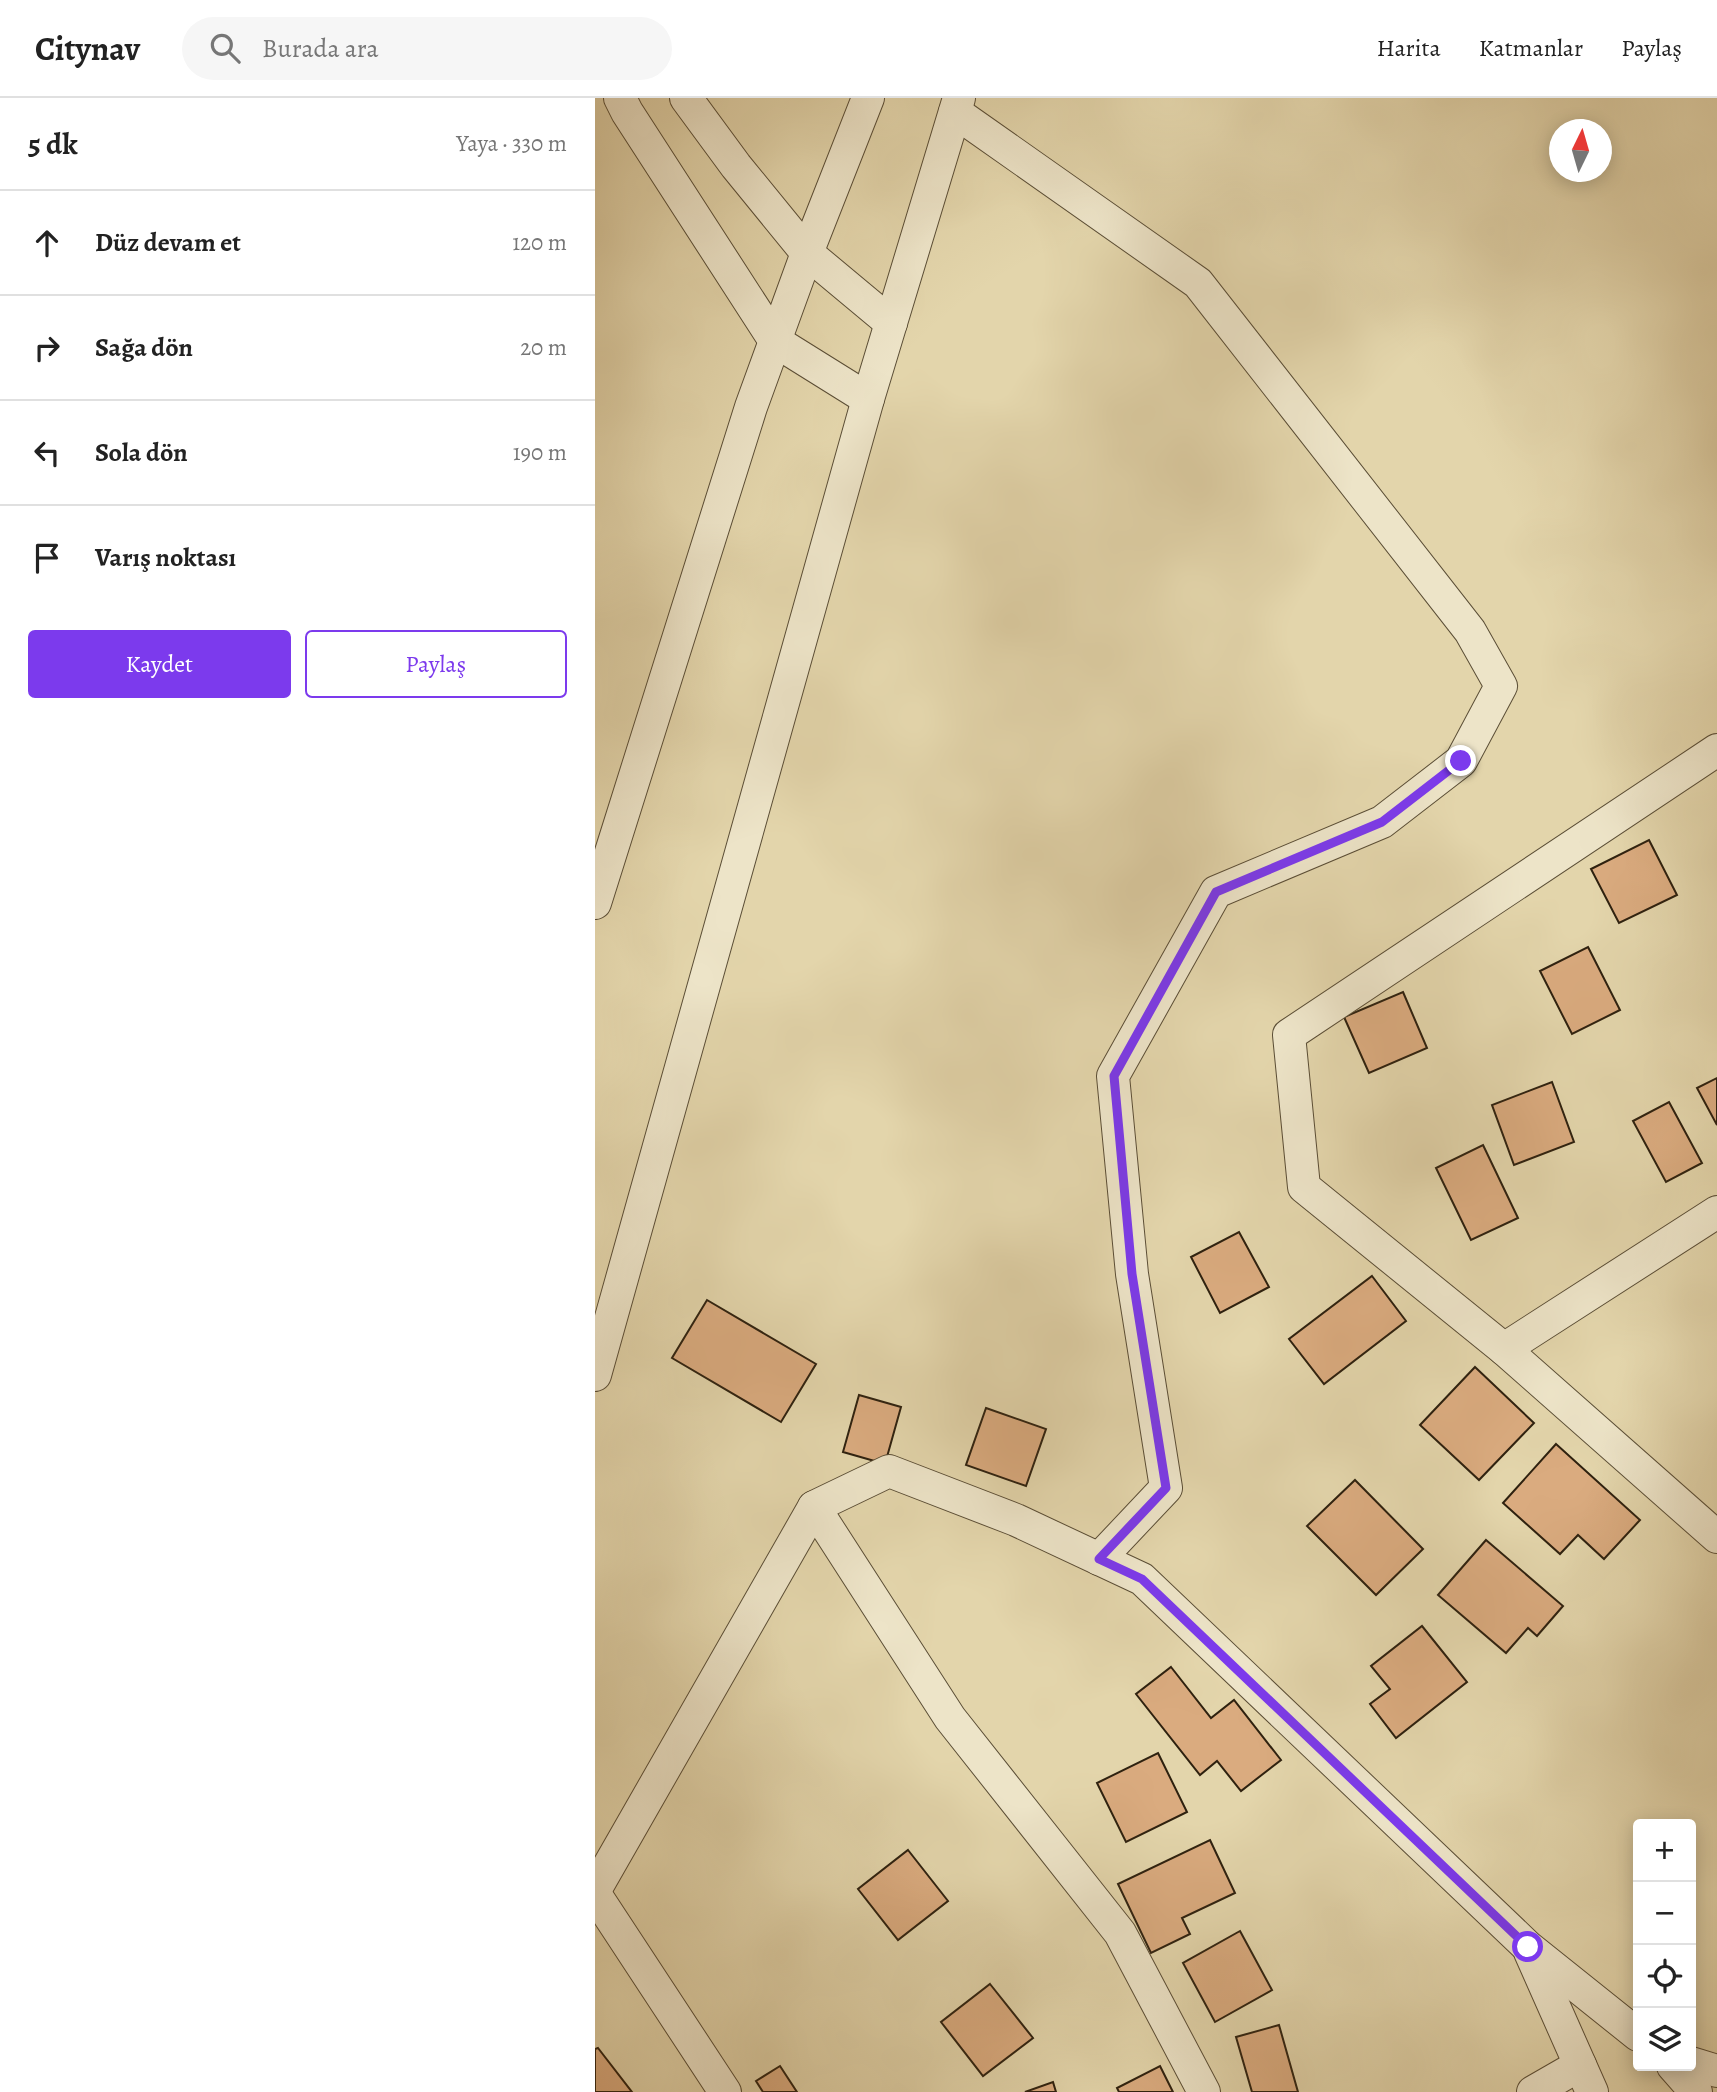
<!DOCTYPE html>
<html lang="tr">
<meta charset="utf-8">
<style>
:root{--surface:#fff;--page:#f6f6f6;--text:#222;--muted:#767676;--line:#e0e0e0;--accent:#7c3aed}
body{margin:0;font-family:Alegreya,serif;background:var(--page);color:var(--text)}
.controls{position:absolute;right:21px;bottom:21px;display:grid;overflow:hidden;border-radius:7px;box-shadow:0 4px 18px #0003}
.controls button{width:63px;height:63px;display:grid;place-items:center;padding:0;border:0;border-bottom:2px solid var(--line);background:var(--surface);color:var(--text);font:35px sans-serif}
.compass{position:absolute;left:954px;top:21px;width:63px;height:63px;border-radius:50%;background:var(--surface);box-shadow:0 4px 18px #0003;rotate:5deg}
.stop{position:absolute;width:21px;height:21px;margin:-16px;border:5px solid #7c3aed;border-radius:50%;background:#fff}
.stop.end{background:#7c3aed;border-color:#fff;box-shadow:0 2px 7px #0008}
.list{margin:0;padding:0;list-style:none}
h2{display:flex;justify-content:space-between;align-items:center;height:91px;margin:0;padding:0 28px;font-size:30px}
h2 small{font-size:23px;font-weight:400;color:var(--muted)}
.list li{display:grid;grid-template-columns:46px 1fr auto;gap:21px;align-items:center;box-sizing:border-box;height:105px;padding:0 28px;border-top:2px solid var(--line)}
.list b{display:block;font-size:26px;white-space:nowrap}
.list em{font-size:23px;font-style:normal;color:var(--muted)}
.actions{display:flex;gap:14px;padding:21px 28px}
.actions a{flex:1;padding:16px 0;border:2px solid var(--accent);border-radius:7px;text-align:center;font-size:24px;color:var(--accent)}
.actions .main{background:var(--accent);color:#fff}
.icon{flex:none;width:38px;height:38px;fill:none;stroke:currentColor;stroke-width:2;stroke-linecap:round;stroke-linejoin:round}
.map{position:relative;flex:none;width:1122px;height:1994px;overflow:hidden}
header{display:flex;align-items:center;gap:42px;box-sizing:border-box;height:98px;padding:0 35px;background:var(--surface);border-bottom:2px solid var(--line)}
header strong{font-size:33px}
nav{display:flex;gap:38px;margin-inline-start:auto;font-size:24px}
.search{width:490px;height:63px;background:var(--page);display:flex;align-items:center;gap:18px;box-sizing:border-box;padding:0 24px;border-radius:38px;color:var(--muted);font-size:26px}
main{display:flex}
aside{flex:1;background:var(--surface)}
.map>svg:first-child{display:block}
.building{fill:#daab7f;stroke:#2e210f;stroke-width:2}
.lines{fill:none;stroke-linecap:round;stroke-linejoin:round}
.minor-casing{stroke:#5b4e36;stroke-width:34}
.minor{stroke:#ede4c8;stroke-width:32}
.route{stroke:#7c3aed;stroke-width:9}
</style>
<header>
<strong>Citynav</strong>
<div class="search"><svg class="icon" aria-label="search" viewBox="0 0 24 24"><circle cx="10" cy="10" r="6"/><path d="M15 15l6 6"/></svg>Burada ara</div>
<nav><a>Harita</a><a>Katmanlar</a><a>Paylaş</a></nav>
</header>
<main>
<aside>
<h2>5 dk<small>Yaya · 330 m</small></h2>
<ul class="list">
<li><svg class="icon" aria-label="ahead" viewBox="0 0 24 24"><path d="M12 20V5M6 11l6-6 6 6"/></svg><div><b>Düz devam et</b></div><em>120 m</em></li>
<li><svg class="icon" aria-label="right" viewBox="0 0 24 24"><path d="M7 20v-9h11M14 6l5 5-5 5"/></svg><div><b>Sağa dön</b></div><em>20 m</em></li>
<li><svg class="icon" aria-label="left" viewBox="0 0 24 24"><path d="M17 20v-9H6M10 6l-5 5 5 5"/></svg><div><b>Sola dön</b></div><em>190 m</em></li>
<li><svg class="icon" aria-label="arrive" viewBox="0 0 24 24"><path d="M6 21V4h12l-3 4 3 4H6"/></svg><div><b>Varış noktası</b></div></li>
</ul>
<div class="actions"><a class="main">Kaydet</a><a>Paylaş</a></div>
</aside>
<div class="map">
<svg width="1122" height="1994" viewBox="0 0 1122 1994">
<rect width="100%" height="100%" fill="#e3d5ab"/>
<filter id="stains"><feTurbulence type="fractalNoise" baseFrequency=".00286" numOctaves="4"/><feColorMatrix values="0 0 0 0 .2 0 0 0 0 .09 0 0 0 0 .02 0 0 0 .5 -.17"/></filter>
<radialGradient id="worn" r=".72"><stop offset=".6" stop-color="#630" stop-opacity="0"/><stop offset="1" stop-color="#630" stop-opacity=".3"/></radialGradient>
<!-- building -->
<g class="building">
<path d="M 1054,742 L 1082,797 L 1024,825 L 996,771 Z"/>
<path d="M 993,849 L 1025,912 L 977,936 L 945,873 Z"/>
<path d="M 808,894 L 832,950 L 774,975 L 749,919 Z"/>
<path d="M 1122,980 L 1122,1027 L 1102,990 Z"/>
<path d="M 957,984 L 979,1044 L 919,1067 L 897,1007 Z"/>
<path d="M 1074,1004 L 1107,1065 L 1071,1084 L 1038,1023 Z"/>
<path d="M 888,1047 L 923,1120 L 876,1142 L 841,1070 Z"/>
<path d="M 644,1134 L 674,1189 L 625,1215 L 596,1159 Z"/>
<path d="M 777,1178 L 811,1223 L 729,1286 L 694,1241 Z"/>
<path d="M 112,1202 L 221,1266 L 186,1324 L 77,1260 Z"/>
<path d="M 880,1269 L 939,1325 L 884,1382 L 825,1327 Z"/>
<path d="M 264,1297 L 306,1309 L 290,1366 L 248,1354 Z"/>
<path d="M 391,1310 L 451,1331 L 431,1388 L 371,1367 Z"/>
<path d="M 961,1346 L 1045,1422 L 1009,1461 L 983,1437 L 965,1456 L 908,1405 Z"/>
<path d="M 760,1382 L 828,1451 L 781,1497 L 712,1428 Z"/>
<path d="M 891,1442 L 968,1508 L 942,1538 L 933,1530 L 911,1555 L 843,1497 Z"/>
<path d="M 827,1528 L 872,1584 L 801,1640 L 775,1606 L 795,1591 L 776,1568 Z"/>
<path d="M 576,1569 L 616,1620 L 639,1602 L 686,1662 L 646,1693 L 622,1663 L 605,1677 L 541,1596 Z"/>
<path d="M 563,1655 L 592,1714 L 531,1744 L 502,1685 Z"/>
<path d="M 615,1742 L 640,1795 L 587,1820 L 595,1836 L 556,1855 L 523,1786 Z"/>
<path d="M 313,1752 L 353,1803 L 303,1842 L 263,1791 Z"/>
<path d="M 645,1833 L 677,1892 L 620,1924 L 588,1865 Z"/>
<path d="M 395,1886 L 438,1940 L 388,1978 L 346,1924 Z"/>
<path d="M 684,1927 L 703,1994 L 657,1994 L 641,1939 Z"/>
<path d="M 3,1950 L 37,1994 L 0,1994 L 0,1951 Z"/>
<path d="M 185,1968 L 202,1994 L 168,1994 L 161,1983 Z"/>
<path d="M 565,1968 L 578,1994 L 524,1994 L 522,1990 Z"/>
<path d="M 458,1984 L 461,1994 L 430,1994 Z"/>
</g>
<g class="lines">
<defs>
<g id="minor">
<path d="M 25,0 L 32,14 L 180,243 L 273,301"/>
<path d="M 91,0 L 141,68 L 212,155 L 296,225"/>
<path d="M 360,14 L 603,185 L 875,533 L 906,588 L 866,663 L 787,724 L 621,794 L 518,978 L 537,1176 L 571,1390 L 504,1461"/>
<path d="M 1122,652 L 694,937 L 709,1089 L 909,1251 L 1122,1439"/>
<path d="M 0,805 L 156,309 L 212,155 L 273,0"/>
<path d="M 909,1251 L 1122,1114"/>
<path d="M 0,1277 L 273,301 L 364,0"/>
<path d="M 219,1409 L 355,1620 L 525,1835 L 609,1994"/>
<path d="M 0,1792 L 219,1409 L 294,1373 L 421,1422 L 547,1481 L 933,1849 L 1043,1937"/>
<path d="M 0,1796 L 130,1994"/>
<path d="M 935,1854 L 997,1994"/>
<path d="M 1096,1965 L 1122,1973"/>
<path d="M 1078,1968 L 1101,1994"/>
<path d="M 938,1994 L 985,1967"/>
</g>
</defs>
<!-- minor casing -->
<use href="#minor" class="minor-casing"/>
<!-- minor -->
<use href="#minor" class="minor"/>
</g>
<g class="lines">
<!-- route -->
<path class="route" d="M 866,663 L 787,724 L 621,794 L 519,978 L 537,1176 L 571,1390 L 504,1461 L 547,1481 L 933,1849"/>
</g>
<rect width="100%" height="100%" filter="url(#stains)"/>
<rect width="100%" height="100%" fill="url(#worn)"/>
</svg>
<div class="controls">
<button>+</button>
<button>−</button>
<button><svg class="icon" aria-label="locate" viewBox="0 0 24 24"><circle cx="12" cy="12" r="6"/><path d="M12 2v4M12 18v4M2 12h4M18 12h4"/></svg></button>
<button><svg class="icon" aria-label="layers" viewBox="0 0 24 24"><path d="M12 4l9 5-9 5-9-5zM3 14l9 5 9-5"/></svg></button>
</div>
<svg class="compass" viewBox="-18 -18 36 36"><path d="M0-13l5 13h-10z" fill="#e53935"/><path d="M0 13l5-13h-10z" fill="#767676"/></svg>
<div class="stop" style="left:933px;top:1849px"></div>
<div class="stop end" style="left:866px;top:663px"></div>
</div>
</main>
